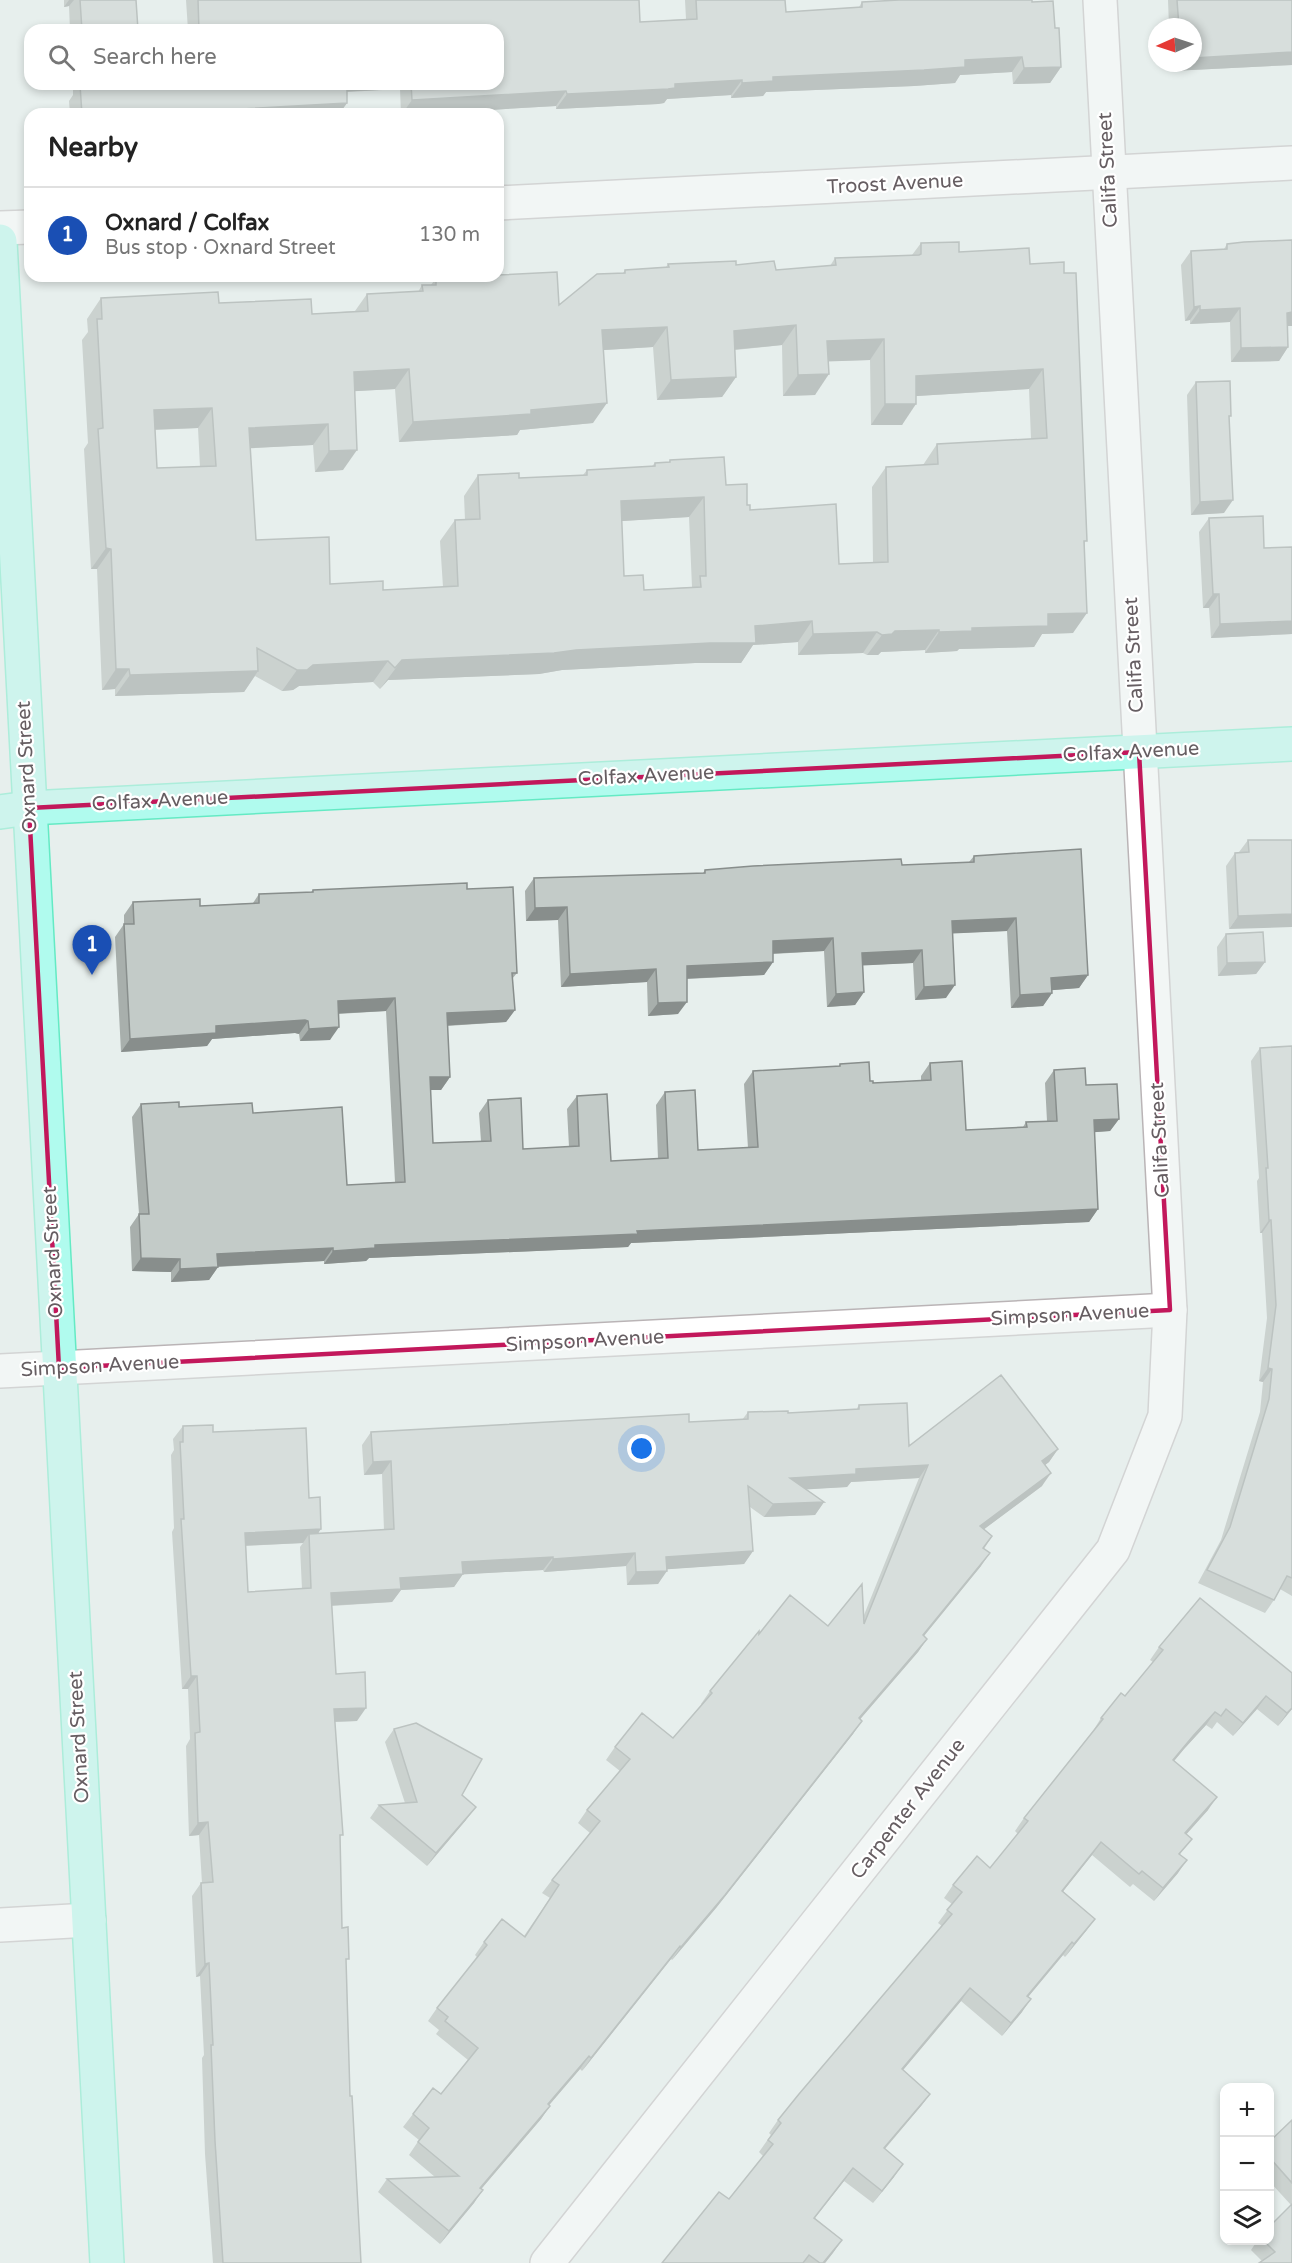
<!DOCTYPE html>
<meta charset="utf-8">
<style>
:root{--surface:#fff;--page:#f6f6f6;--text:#222;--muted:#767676;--line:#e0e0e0;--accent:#0f766e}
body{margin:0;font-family:"Varela Round",sans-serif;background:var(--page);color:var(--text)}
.controls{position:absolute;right:18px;bottom:18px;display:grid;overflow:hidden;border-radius:12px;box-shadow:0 3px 9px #0003}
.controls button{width:54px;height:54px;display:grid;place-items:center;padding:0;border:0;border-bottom:2px solid var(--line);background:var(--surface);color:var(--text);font:30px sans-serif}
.compass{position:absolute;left:1148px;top:18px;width:54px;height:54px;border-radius:50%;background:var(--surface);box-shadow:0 3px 9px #0003;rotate:267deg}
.you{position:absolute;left:642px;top:1449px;width:21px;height:21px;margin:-15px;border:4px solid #fff;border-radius:50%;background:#1a73e8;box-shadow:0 0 0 9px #1a73e833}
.badge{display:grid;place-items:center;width:39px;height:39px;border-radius:50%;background:var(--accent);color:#fff;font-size:20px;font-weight:700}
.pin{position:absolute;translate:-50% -50px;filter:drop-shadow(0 2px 3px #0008)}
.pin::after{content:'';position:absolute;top:32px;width:21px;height:18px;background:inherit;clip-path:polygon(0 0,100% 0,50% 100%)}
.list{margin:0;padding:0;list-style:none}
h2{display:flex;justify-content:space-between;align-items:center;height:78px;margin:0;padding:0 24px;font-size:26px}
h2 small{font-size:20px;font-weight:400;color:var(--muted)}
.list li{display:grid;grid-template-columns:39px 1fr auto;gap:18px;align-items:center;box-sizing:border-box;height:96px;padding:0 24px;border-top:2px solid var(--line)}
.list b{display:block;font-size:22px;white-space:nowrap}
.list p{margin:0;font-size:20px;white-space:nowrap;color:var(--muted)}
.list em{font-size:20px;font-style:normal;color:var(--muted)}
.icon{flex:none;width:33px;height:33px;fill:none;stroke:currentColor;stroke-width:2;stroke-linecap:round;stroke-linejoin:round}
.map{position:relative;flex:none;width:1292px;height:2263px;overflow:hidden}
.search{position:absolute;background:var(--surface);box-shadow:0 3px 9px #0003;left:24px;top:24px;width:480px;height:66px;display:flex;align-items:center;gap:15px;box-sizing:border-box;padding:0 21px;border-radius:18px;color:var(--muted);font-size:22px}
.panel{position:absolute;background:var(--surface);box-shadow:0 3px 9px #0003;left:24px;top:108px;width:480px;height:174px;border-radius:18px}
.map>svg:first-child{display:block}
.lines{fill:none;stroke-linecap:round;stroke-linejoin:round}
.minor-casing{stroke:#bab4b6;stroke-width:36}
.major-casing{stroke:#64eac4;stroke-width:36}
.minor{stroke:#fff;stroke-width:33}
.major{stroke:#b0fbee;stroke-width:33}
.wall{fill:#a8afac;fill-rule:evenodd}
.shaded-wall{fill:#888e8c}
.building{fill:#c3cbc8;stroke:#888e8c;stroke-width:1.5;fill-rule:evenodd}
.marked{fill:none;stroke:#c2185b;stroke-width:4.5;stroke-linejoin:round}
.labels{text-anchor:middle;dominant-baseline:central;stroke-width:4.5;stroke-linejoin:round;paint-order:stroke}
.street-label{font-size:20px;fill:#665e62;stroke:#fff}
</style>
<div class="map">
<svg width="1292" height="2263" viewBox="0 0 1292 2263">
<rect width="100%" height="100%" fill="#e7efed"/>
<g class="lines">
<defs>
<g id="minor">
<path d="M 498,203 L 1292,163"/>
<path d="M 0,228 L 30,227"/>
<path d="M 0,1371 L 1170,1310"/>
<path d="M 0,1925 L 89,1920"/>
<path d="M 547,2263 L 1113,1550 L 1165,1416 L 1170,1310 L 1100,0"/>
</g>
<g id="major">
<path d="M 0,241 L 107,2263"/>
<path d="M 0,812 L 29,808 L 1292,744"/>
</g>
</defs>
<!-- minor casing -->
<use href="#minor" class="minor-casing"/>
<!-- major casing -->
<use href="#major" class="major-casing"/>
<!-- minor -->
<use href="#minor" class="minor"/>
<!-- major -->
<use href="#major" class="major"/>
</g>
<!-- wall -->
<g class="wall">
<path d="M 64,0 L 136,0 L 138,30 L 70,30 L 69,6 L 64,7 Z"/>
<path d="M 186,0 L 639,0 L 640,22 L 686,19 L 685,0 L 785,0 L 786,12 L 859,7 L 862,2 L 888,1 L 887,0 L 1032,0 L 1032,2 L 1055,28 L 1061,67 L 1050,83 L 1013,84 L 1012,72 L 960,75 L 955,83 L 914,86 L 766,92 L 763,96 L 731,98 L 731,95 L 667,99 L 664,103 L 658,104 L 556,109 L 556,106 L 422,114 L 401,114 L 400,89 L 347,92 L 347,103 L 339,114 L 70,114 L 69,101 L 73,95 L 73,84 L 498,84 L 498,30 L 188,30 Z"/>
<path d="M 1168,0 L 1292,0 L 1292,65 L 1171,71 L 1171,63 L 1193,63 L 1193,27 L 1169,27 Z"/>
<path d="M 1292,240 L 1292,326 L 1288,326 L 1288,347 L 1279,361 L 1231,362 L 1230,322 L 1190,324 L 1190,320 L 1185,321 L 1181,265 L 1191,251 L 1224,249 L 1227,244 Z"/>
<path d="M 921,243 L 959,252 L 1030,264 L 1064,273 L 1085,545 L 1073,633 L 1042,634 L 1034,647 L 959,649 L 957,651 L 925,653 L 925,650 L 881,652 L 878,655 L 867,655 L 863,653 L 798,655 L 798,642 L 753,645 L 741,663 L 695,663 L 562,670 L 539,674 L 388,680 L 380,689 L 373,682 L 299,686 L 293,690 L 282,691 L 255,676 L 244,692 L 115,696 L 115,689 L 102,690 L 97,569 L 91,569 L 84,449 L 88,443 L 82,340 L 88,332 L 87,319 L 101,298 L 219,303 L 312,314 L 355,311 L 367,294 L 418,292 L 422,285 L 431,285 L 436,278 L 559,305 L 623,273 L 625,270 L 666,267 L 668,264 L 736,265 L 776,270 L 830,266 L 835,258 L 912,255 ZM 782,345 L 783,396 L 815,395 L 829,361 L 870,360 L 871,425 L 902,425 L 916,396 L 1029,389 L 1031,439 L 937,444 L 923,465 L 886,467 L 872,487 L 873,562 L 839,564 L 750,510 L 747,505 L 726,485 L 670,460 L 669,462 L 655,463 L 652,466 L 587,470 L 583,475 L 519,478 L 478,475 L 464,496 L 465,520 L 455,520 L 440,541 L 443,587 L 383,590 L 330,584 L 256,540 L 250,448 L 313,445 L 315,472 L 343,470 L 355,391 L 395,389 L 399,442 L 517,435 L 520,430 L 593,423 L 604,350 L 653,347 L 657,400 L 722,397 L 736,377 L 735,350 ZM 198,428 L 200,467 L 157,468 L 155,430 ZM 689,517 L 692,587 L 644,590 L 624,576 L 621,521 Z"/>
<path d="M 1196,382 L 1229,419 L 1224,513 L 1191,515 L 1187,395 Z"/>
<path d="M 1209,518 L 1264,548 L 1292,547 L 1292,634 L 1211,638 L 1209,608 L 1203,608 L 1199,532 Z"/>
<path d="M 1248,840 L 1292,840 L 1229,929 L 1226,866 L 1235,853 L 1239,852 Z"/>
<path d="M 974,856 L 1088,975 L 1079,988 L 1052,990 L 1052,993 L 1043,1006 L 1011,1008 L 1007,931 L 952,933 L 946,998 L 915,1000 L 913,963 L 863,965 L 864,992 L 855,1005 L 827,1007 L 824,951 L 773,954 L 773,962 L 764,975 L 687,979 L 678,1014 L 648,1016 L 647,982 L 561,987 L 558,920 L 526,921 L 525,891 L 534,878 L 703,873 L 705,870 L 902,865 L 969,862 Z"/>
<path d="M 467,889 L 517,973 L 512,979 L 515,1010 L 506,1022 L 447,1026 L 450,1077 L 441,1090 L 430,1090 L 433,1143 L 481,1141 L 479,1113 L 488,1100 L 523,1149 L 569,1147 L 567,1109 L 577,1096 L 611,1161 L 658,1159 L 656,1105 L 665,1092 L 698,1150 L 748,1148 L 744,1084 L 753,1071 L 838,1067 L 840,1064 L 873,1083 L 921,1081 L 921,1076 L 930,1063 L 966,1130 L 1023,1127 L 1026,1122 L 1047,1121 L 1045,1083 L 1054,1070 L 1086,1085 L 1119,1119 L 1110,1131 L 1094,1132 L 1098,1209 L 1089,1222 L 631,1243 L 628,1247 L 559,1250 L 369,1258 L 366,1261 L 324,1264 L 324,1261 L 218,1267 L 209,1280 L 171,1282 L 171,1272 L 132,1271 L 130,1227 L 139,1214 L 132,1117 L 141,1104 L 253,1113 L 347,1185 L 395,1182 L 386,1011 L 338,1014 L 330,1040 L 300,1041 L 299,1034 L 295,1033 L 212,1039 L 207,1046 L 121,1052 L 115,937 L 124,924 L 124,915 L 133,902 L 200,906 L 253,903 L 259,894 L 311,892 L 313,890 Z"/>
<path d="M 1226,934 L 1265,962 L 1256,974 L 1218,976 L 1217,947 Z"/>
<path d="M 1292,1046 L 1292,1596 L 1280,1589 L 1274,1600 L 1265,1613 L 1198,1583 L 1221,1540 L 1260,1412 L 1263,1382 L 1259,1381 L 1267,1318 L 1262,1233 L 1260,1233 L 1257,1181 L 1259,1178 L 1251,1061 L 1260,1048 Z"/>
<path d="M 859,1405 L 909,1446 L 1058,1449 L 1049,1462 L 1045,1465 L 1042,1486 L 984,1529 L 992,1536 L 984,1549 L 981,1566 L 924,1636 L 927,1639 L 918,1652 L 860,1719 L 853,1734 L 716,1908 L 672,1960 L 671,1959 L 582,2071 L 580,2069 L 549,2105 L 550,2106 L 541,2119 L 481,2189 L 474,2203 L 440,2244 L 378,2192 L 387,2179 L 435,2177 L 409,2155 L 419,2140 L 403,2127 L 413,2114 L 441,2094 L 468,2060 L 436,2034 L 439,2030 L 428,2021 L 437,2008 L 478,1958 L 475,1955 L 484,1942 L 524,1936 L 550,1898 L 542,1893 L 552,1880 L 590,1833 L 578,1823 L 587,1810 L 620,1771 L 606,1760 L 615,1747 L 673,1738 L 702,1705 L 701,1704 L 710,1691 L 759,1634 L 828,1626 L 864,1615 L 919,1478 L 851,1482 L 847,1487 L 806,1489 L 824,1502 L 815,1515 L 764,1517 L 750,1507 L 753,1551 L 744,1564 L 667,1569 L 658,1584 L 627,1585 L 626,1566 L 544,1572 L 543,1570 L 463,1574 L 454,1587 L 401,1590 L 392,1602 L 332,1606 L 336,1674 L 357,1721 L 335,1722 L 340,1839 L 342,1928 L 346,1964 L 350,2096 L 361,2263 L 213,2263 L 205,2154 L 202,2058 L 204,2055 L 200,1976 L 196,1977 L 192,1896 L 201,1883 L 202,1883 L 199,1835 L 189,1836 L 186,1746 L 190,1739 L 188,1689 L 182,1689 L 172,1532 L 174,1528 L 171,1455 L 174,1450 L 173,1439 L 183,1426 L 213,1432 L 309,1498 L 319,1533 L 384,1530 L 382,1474 L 364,1475 L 362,1445 L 371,1432 L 689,1422 L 742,1420 L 748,1412 L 788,1413 L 856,1410 ZM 303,1543 L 300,1547 L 302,1589 L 248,1592 L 246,1546 Z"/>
<path d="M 1200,1598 L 1292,1709 L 1278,1726 L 1257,1709 L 1233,1736 L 1217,1722 L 1212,1729 L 1206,1725 L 1184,1749 L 1174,1761 L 1208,1810 L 1186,1834 L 1180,1855 L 1178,1873 L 1154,1901 L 1133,1884 L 1130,1887 L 1092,1855 L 1063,1891 L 1095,1919 L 1086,1931 L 1065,1957 L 1063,1955 L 1028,1997 L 1022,2012 L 1002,2036 L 961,2001 L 903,2070 L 930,2094 L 921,2106 L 885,2149 L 894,2177 L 873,2203 L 844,2181 L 815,2218 L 842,2240 L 825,2263 L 662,2263 L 729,2199 L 763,2156 L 759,2152 L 771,2135 L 769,2133 L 778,2120 L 942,1926 L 938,1923 L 952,1904 L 944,1898 L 953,1885 L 990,1868 L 1018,1834 L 1015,1831 L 1024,1818 L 1093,1731 L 1101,1718 L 1125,1696 L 1153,1662 L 1150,1660 L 1159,1647 Z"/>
<path d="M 394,1729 L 466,1820 L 427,1866 L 370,1818 L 379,1805 L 405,1803 L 385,1742 Z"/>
<path d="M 1292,2120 L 1292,2263 L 1262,2261 L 1251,2250 L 1257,2241 L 1269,2241 L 1291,2205 L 1269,2181 L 1269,2142 Z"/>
</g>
<!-- shaded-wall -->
<g class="shaded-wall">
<path d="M 69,0 L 74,0 L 69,6 L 64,7 Z"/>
<path d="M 1292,52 L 1292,65 L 1171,71 L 1177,63 L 1193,63 L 1193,58 Z"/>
<path d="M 1022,57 L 1012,72 L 960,75 L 955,83 L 914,86 L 766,92 L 763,96 L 731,98 L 742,83 L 773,77 L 965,60 Z"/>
<path d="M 1061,67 L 1050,83 L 1013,84 L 1024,68 Z"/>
<path d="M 742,80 L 731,95 L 667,99 L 664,103 L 658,104 L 556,109 L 567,94 L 675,84 Z"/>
<path d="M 342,84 L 403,84 L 400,89 L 336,92 Z"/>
<path d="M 566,91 L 556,106 L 422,114 L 402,114 L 412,100 Z"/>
<path d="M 347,103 L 339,114 L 213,114 L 223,110 Z"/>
<path d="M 1200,306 L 1190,320 L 1185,321 L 1194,307 Z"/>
<path d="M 1240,308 L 1230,322 L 1190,324 L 1200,310 Z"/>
<path d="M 1292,312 L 1292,326 L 1278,326 L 1287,313 Z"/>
<path d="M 796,325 L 782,345 L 719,351 L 734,331 Z"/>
<path d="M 667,327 L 653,347 L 588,351 L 602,330 Z"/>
<path d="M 884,339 L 870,360 L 813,362 L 827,341 Z"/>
<path d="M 1288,347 L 1279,361 L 1231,362 L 1241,348 Z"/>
<path d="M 409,369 L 395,389 L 340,392 L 354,372 Z"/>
<path d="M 1043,369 L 1029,389 L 901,397 L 916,376 Z"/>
<path d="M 829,374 L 815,395 L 783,396 L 798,375 Z"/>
<path d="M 736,377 L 722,397 L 657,400 L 671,380 Z"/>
<path d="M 607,403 L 593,423 L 520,430 L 517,435 L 399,442 L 413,422 Z"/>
<path d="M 885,404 L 916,404 L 902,425 L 871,425 Z"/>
<path d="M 212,408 L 198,428 L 140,430 L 154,410 Z"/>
<path d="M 328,424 L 313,445 L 235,449 L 249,428 Z"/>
<path d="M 357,450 L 343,470 L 315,472 L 329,451 Z"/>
<path d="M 704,497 L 689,517 L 606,522 L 621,501 Z"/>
<path d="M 1233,500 L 1224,513 L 1191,515 L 1200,502 Z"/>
<path d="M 106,548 L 111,549 L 97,569 L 91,569 Z"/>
<path d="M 1213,594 L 1219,594 L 1209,608 L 1203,608 Z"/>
<path d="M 1087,613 L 1073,633 L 1042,634 L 1034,647 L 959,649 L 957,651 L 925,653 L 939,632 L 972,628 L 1048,614 Z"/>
<path d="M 812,621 L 798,642 L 753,645 L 741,663 L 695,663 L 562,670 L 539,674 L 388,680 L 380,689 L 402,660 Z"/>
<path d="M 1292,621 L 1292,634 L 1211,638 L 1220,624 Z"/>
<path d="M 939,630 L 925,650 L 881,652 L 878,655 L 867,655 L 882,635 L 895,631 Z"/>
<path d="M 877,632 L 863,653 L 798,655 L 813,634 Z"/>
<path d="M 388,661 L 373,682 L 299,686 L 293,690 L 282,691 L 297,670 L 313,665 Z"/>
<path d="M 116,669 L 129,669 L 115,689 L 102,690 Z"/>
<path d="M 258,671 L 244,692 L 115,696 L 130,675 Z"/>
<path d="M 567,907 L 558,920 L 526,921 L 535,908 Z"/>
<path d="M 1292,914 L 1292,927 L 1229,929 L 1238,916 Z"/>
<path d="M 1016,918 L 1007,931 L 942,934 L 952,921 Z"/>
<path d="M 833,938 L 824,951 L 763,954 L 773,941 Z"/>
<path d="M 922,950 L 913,963 L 853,966 L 862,953 Z"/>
<path d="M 773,962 L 764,975 L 678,979 L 687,966 Z"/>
<path d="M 1265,962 L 1256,974 L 1218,976 L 1227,963 Z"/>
<path d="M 656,969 L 647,982 L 561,987 L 570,974 Z"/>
<path d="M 1088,975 L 1079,988 L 1042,991 L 1051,978 Z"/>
<path d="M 955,985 L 946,998 L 915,1000 L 924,987 Z"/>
<path d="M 864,992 L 855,1005 L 827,1007 L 836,994 Z"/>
<path d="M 1052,993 L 1043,1006 L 1011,1008 L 1020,995 Z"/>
<path d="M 395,998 L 386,1011 L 328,1014 L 338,1001 Z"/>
<path d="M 687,1002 L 678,1014 L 648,1016 L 658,1003 Z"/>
<path d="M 515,1010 L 506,1022 L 438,1026 L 447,1013 Z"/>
<path d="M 305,1020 L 308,1021 L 299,1034 L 295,1033 L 212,1039 L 207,1046 L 121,1052 L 130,1039 L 216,1026 Z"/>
<path d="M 339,1027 L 330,1040 L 300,1041 L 309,1029 Z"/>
<path d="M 430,1077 L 450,1077 L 441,1090 L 421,1090 Z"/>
<path d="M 1119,1119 L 1110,1131 L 1084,1133 L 1094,1120 Z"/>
<path d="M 1098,1209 L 1089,1222 L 631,1243 L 628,1247 L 559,1250 L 369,1258 L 366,1261 L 324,1264 L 333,1251 L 375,1245 L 637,1231 Z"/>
<path d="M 1269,1220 L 1271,1220 L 1262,1233 L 1260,1233 Z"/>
<path d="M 333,1248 L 324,1261 L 208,1267 L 217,1254 Z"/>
<path d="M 141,1258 L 180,1259 L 171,1272 L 132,1271 Z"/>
<path d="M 218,1267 L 209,1280 L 171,1282 L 180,1269 Z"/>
<path d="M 1268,1368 L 1272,1369 L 1263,1382 L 1259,1381 Z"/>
<path d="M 1058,1449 L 1049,1462 L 1033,1474 L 1042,1461 Z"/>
<path d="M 391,1461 L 382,1474 L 364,1475 L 373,1462 Z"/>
<path d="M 928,1465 L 919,1478 L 851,1482 L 847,1487 L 781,1491 L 790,1478 L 856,1469 Z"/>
<path d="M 1051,1473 L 1042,1486 L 971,1539 L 980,1526 Z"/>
<path d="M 824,1502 L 815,1515 L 764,1517 L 773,1504 Z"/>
<path d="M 321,1529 L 312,1542 L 309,1534 L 303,1543 L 236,1546 L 245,1533 Z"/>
<path d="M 753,1551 L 744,1564 L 657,1570 L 666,1557 Z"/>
<path d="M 635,1553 L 626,1566 L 544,1572 L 553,1559 Z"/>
<path d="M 990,1553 L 981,1566 L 914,1648 L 923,1635 Z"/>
<path d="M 553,1557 L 543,1570 L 453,1575 L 462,1562 Z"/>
<path d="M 667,1571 L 658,1584 L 627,1585 L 636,1572 Z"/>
<path d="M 463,1574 L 454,1587 L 401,1590 L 392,1602 L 322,1606 L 331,1593 L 400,1578 Z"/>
<path d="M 927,1639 L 918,1652 L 850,1731 L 859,1718 Z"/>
<path d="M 191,1676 L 197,1676 L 188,1689 L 182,1689 Z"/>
<path d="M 1266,1696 L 1257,1709 L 1233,1736 L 1243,1723 Z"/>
<path d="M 366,1708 L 357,1721 L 325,1722 L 334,1709 Z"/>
<path d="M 1292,1708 L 1292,1709 L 1278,1726 L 1287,1713 Z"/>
<path d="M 1215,1712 L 1206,1725 L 1184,1749 L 1164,1773 L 1173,1760 L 1193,1736 Z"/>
<path d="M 862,1721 L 853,1734 L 716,1908 L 672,1960 L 681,1947 Z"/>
<path d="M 1217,1797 L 1208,1810 L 1176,1846 L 1185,1833 Z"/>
<path d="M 476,1807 L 466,1820 L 427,1866 L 436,1853 Z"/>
<path d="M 208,1822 L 199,1835 L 189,1836 L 198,1823 Z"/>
<path d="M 1101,1842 L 1092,1855 L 1053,1904 L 1062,1891 Z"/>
<path d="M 1187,1860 L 1178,1873 L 1154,1901 L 1163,1888 Z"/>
<path d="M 1095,1919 L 1086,1931 L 1065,1957 L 1074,1944 Z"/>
<path d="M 1072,1942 L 1063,1955 L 1018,2009 L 1027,1996 Z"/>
<path d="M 680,1946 L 671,1959 L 582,2071 L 591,2058 Z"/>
<path d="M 209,1963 L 200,1976 L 196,1977 L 205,1964 Z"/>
<path d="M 970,1988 L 961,2001 L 893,2082 L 902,2069 Z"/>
<path d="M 1031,1999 L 1022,2012 L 1002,2036 L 1011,2023 Z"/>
<path d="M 589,2056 L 580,2069 L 539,2117 L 548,2104 Z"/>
<path d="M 930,2094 L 921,2106 L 874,2161 L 884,2148 Z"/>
<path d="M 550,2106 L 541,2119 L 471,2201 L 480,2188 Z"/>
<path d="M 903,2164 L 894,2177 L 873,2203 L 882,2191 Z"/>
<path d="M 853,2168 L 844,2181 L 805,2230 L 814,2218 Z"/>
<path d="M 483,2190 L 474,2203 L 440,2244 L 449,2231 Z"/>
<path d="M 842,2240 L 833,2253 L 825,2263 L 823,2263 Z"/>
</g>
<!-- building -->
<g class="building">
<path d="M 80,0 L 136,0 L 138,30 L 82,30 Z"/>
<path d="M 198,0 L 639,0 L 640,22 L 697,19 L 696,0 L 785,0 L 786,12 L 862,7 L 862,2 L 899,0 L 1032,0 L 1032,2 L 1053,1 L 1055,28 L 1059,28 L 1061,67 L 1024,68 L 1022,57 L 965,60 L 965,67 L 924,70 L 773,77 L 773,81 L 742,83 L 742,80 L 675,84 L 675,88 L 668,89 L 567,94 L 566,91 L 412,100 L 411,84 L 498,84 L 498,30 L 199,30 Z"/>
<path d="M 1177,0 L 1292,0 L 1292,52 L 1193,58 L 1193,27 L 1179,27 Z"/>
<path d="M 84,84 L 347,84 L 347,103 L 223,110 L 223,112 L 213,114 L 82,114 L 80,85 L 84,85 Z"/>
<path d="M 1292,240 L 1292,312 L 1287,313 L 1288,347 L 1241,348 L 1240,308 L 1200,310 L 1200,306 L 1194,307 L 1191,251 L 1227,249 L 1227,244 L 1244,242 Z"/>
<path d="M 959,242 L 959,252 L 1029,248 L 1030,264 L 1064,262 L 1064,273 L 1076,273 L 1087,541 L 1084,541 L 1087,613 L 1048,614 L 1048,626 L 972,628 L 972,631 L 939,632 L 939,630 L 895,631 L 892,634 L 882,635 L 877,632 L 813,634 L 812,621 L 755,626 L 756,643 L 710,643 L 576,650 L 554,653 L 402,660 L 395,668 L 388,661 L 313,665 L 307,670 L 297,670 L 257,648 L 258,671 L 130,675 L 129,669 L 116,669 L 111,549 L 106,548 L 98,429 L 103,428 L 97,319 L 102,319 L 101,298 L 218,292 L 219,303 L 311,299 L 312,314 L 368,311 L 367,294 L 423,291 L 422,285 L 436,285 L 436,278 L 479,276 L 498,276 L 498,275 L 557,272 L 559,305 L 597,274 L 625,273 L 625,270 L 669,267 L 668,264 L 736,261 L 736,265 L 774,261 L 776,270 L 836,265 L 835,258 L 919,255 L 921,254 L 921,243 ZM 796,325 L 798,375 L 829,374 L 827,341 L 884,339 L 885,404 L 916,404 L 916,376 L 1043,369 L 1047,438 L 937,444 L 938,464 L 886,467 L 888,562 L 839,564 L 836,504 L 750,510 L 750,505 L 747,505 L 747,484 L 726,485 L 724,457 L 670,460 L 670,462 L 655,463 L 655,466 L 587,470 L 587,475 L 519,478 L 519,473 L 478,475 L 480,519 L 455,520 L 458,586 L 383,590 L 383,581 L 330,584 L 329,537 L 256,540 L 249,428 L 328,424 L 329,451 L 357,450 L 354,372 L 409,369 L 413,422 L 531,414 L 531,410 L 607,403 L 602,330 L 667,327 L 671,380 L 736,377 L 734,331 ZM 212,408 L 216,466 L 157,468 L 154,410 ZM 704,497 L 706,576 L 700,576 L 701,587 L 644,590 L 643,575 L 624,576 L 621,501 Z"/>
<path d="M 1230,381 L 1231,416 L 1229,416 L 1233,500 L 1200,502 L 1196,382 Z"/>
<path d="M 1263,516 L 1264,548 L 1292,547 L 1292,621 L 1220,624 L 1219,594 L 1213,594 L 1209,518 Z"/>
<path d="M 1248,840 L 1292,840 L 1292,914 L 1238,916 L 1235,853 L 1249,852 Z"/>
<path d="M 1081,849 L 1088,975 L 1051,978 L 1052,993 L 1020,995 L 1016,918 L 952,921 L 955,985 L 924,987 L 922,950 L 862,953 L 864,992 L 836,994 L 833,938 L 773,941 L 773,962 L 687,966 L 687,1002 L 658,1003 L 656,969 L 570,974 L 567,907 L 535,908 L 534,878 L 705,873 L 705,870 L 753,866 L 901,859 L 902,865 L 974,862 L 974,856 Z"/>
<path d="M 467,883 L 467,889 L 513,887 L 517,973 L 512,973 L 515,1010 L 447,1013 L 450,1077 L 430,1077 L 433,1143 L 491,1141 L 488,1100 L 521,1098 L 523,1149 L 579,1146 L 577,1096 L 607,1094 L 611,1161 L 668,1158 L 665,1092 L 695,1090 L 698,1150 L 758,1147 L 753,1071 L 840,1066 L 840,1064 L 869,1062 L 870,1081 L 873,1081 L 873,1083 L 931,1080 L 930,1063 L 962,1061 L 966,1130 L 1027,1127 L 1026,1122 L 1057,1121 L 1054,1070 L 1085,1068 L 1086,1085 L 1117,1084 L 1119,1119 L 1094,1120 L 1098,1209 L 637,1231 L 638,1234 L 569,1237 L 375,1245 L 375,1248 L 333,1251 L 333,1248 L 217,1254 L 218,1267 L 180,1269 L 180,1259 L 141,1258 L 139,1214 L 149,1214 L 141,1104 L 179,1102 L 179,1107 L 252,1103 L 253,1113 L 342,1107 L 347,1185 L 405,1182 L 395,998 L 338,1001 L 339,1027 L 309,1029 L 308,1021 L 305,1020 L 216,1026 L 216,1033 L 130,1039 L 124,924 L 134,924 L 133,902 L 200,899 L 200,906 L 259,903 L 259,894 L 313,892 L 313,890 Z"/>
<path d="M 1263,932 L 1265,962 L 1227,963 L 1226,934 Z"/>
<path d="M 1292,1046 L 1292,1578 L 1287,1576 L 1274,1600 L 1207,1570 L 1230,1527 L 1269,1399 L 1272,1369 L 1268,1368 L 1276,1305 L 1271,1220 L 1269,1220 L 1266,1168 L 1268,1168 L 1260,1048 Z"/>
<path d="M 1001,1375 L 1058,1449 L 1042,1461 L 1051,1473 L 980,1526 L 992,1536 L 983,1548 L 990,1553 L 923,1635 L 927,1639 L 859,1718 L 862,1721 L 725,1895 L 681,1947 L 680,1946 L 591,2058 L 589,2056 L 548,2104 L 550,2106 L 480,2188 L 483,2190 L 449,2231 L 387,2179 L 459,2176 L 418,2142 L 429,2128 L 413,2114 L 433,2088 L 441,2094 L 478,2048 L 445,2021 L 448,2017 L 437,2008 L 487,1945 L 484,1942 L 502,1919 L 525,1937 L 559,1885 L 552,1880 L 600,1821 L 587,1810 L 630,1759 L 615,1747 L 642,1713 L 673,1738 L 712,1693 L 710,1691 L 759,1631 L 759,1634 L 790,1595 L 828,1626 L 862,1584 L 864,1624 L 928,1465 L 856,1469 L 856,1474 L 790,1478 L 824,1502 L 773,1504 L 748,1486 L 753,1551 L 666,1557 L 667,1571 L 636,1572 L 635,1553 L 553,1559 L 553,1557 L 462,1562 L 463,1574 L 400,1578 L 401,1589 L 331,1593 L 336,1674 L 365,1672 L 366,1708 L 334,1709 L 343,1835 L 340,1835 L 342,1928 L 348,1927 L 349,1959 L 346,1959 L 350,2096 L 352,2096 L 361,2263 L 223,2263 L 215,2141 L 211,2045 L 213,2045 L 209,1963 L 205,1964 L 201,1883 L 213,1882 L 208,1822 L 198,1823 L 195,1733 L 200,1732 L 197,1676 L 191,1676 L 181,1519 L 184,1519 L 180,1442 L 183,1442 L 183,1426 L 213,1425 L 213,1432 L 306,1428 L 309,1498 L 320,1497 L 321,1529 L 245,1533 L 248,1592 L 311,1588 L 309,1534 L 394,1529 L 391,1461 L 373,1462 L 371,1432 L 689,1414 L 689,1422 L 748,1419 L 748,1412 L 788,1411 L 788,1413 L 859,1409 L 859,1405 L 907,1403 L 909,1446 Z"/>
<path d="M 1200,1598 L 1292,1673 L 1292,1708 L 1287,1713 L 1266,1696 L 1243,1723 L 1226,1709 L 1221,1716 L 1215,1712 L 1193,1736 L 1173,1760 L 1217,1797 L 1185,1833 L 1192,1839 L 1179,1854 L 1187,1860 L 1163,1888 L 1142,1871 L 1139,1874 L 1101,1842 L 1062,1891 L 1095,1919 L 1074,1944 L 1072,1942 L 1027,1996 L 1031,1999 L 1011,2023 L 970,1988 L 902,2069 L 930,2094 L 884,2148 L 903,2164 L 882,2191 L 853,2168 L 814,2218 L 842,2240 L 823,2263 L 820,2263 L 809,2255 L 803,2263 L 662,2263 L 719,2192 L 729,2199 L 773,2144 L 768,2140 L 781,2123 L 778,2120 L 799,2094 L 952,1914 L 947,1910 L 962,1892 L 953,1885 L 977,1856 L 990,1868 L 1028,1821 L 1024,1818 L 1103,1719 L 1101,1718 L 1121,1693 L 1125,1696 L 1163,1650 L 1159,1647 Z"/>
<path d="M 416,1723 L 482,1759 L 462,1795 L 476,1807 L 436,1853 L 379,1805 L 417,1802 L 394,1729 Z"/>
<path d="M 1292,2120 L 1292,2183 L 1269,2157 L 1269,2142 Z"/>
<path d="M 1292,2204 L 1292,2263 L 1259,2263 L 1275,2252 L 1264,2241 L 1269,2241 L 1269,2227 Z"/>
</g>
<!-- marked area -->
<path d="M0 0H1292V2263H0ZM 1139,752 L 1170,1310 L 59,1368 L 29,808 Z" fill="#e7efed" fill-opacity=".55" fill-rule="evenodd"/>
<path class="marked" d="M 1139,752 L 1170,1310 L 59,1368 L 29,808 Z"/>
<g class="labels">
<!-- street labels -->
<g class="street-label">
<text transform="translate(1108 170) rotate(-93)">Califa Street</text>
<text transform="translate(895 184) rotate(-3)">Troost Avenue</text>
<text transform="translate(1134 655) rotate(-93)">Califa Street</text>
<text transform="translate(1131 752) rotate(-3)">Colfax Avenue</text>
<text transform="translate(27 767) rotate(-93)">Oxnard Street</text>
<text transform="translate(646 776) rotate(-3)">Colfax Avenue</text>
<text transform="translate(160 801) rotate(-3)">Colfax Avenue</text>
<text transform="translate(1160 1140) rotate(-93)">Califa Street</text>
<text transform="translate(53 1252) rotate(-93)">Oxnard Street</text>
<text transform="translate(1070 1315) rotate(-3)">Simpson Avenue</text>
<text transform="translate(585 1341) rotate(-3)">Simpson Avenue</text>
<text transform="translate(100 1366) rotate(-3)">Simpson Avenue</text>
<text transform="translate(79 1737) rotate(-93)">Oxnard Street</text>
<text transform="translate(908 1809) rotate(-52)">Carpenter Avenue</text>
</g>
</g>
</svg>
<div class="controls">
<button>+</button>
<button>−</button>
<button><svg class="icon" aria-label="layers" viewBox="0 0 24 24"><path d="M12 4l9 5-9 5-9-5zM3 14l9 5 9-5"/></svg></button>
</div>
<svg class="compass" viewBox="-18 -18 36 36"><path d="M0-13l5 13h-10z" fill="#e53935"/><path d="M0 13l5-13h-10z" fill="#767676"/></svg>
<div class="you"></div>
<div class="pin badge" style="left:92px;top:975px;background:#1a4fb4">1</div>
<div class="search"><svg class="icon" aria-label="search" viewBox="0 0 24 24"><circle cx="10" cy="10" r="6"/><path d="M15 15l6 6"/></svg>Search here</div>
<section class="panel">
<h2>Nearby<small></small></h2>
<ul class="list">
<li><span class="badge" style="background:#1a4fb4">1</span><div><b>Oxnard / Colfax</b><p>Bus stop · Oxnard Street</p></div><em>130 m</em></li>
</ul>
</section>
</div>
